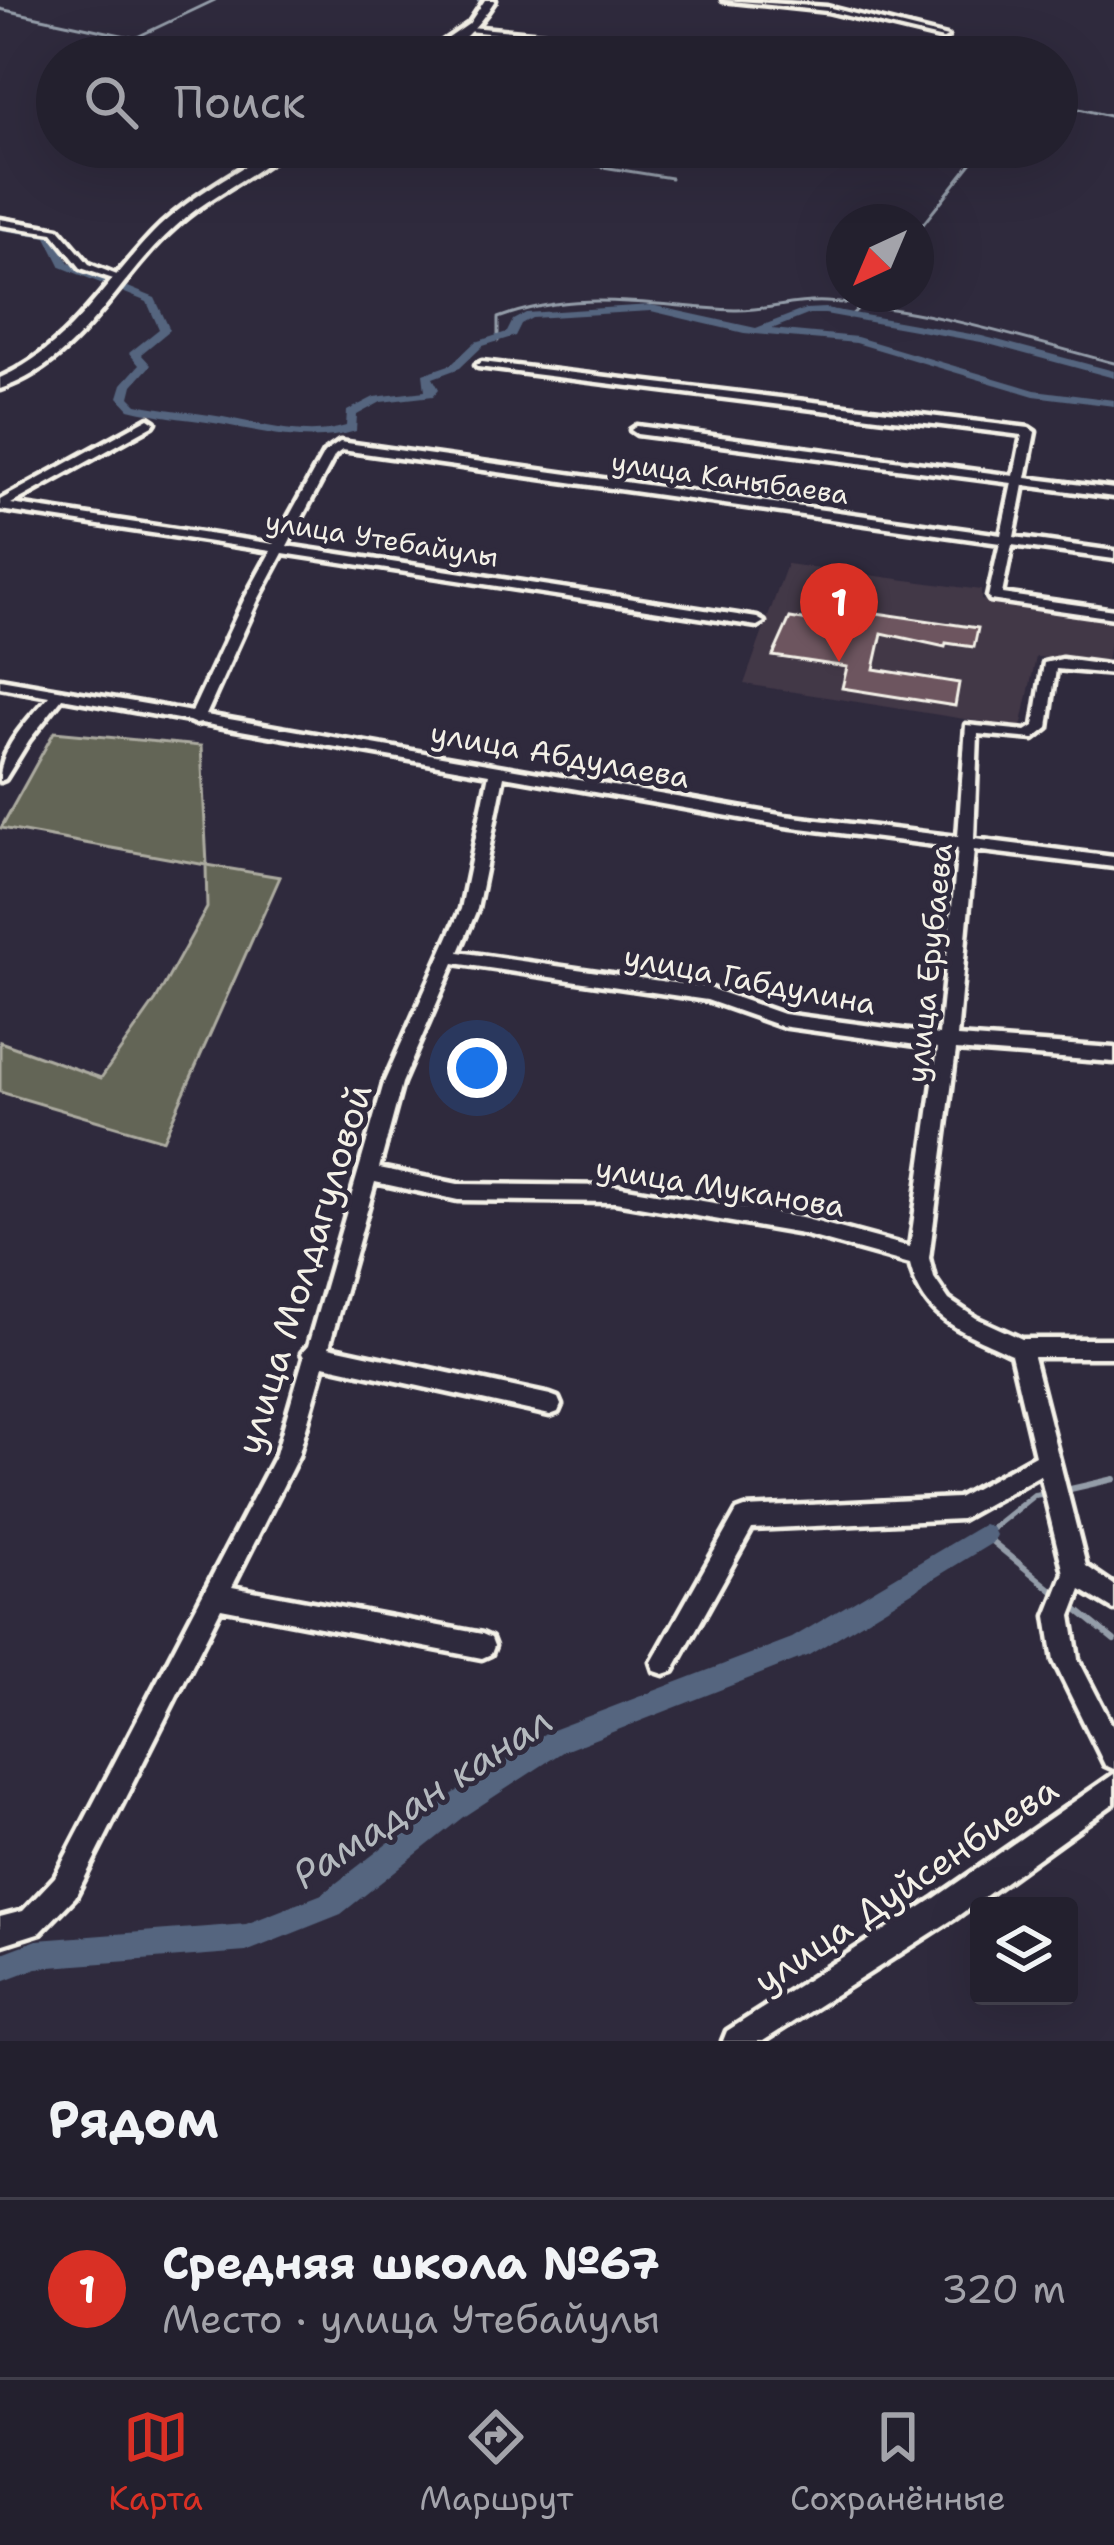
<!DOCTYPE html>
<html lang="ru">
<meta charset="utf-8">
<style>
:root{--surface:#23202e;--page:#2b2836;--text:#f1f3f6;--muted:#a3a3aa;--line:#403e4a;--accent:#d93025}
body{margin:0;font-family:"Shantell Sans",sans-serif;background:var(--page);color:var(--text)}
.controls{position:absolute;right:36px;bottom:36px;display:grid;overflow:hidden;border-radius:12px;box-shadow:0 12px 48px #0002}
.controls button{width:108px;height:108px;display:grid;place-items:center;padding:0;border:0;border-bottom:3px solid var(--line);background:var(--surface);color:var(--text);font:60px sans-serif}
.compass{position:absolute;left:826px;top:204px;width:108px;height:108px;border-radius:50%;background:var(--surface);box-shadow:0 12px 48px #0002;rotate:224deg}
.you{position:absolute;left:477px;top:1068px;width:42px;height:42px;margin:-30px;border:9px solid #fff;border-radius:50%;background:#1a73e8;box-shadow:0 0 0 18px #1a73e833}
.badge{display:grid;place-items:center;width:78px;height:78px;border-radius:50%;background:var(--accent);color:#fff;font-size:39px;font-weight:700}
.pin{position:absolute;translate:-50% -99px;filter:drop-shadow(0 3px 6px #0008)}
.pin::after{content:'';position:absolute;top:63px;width:42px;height:36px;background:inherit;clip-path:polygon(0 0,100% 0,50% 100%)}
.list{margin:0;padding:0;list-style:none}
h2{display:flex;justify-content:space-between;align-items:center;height:156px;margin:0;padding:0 48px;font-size:51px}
h2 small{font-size:39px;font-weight:400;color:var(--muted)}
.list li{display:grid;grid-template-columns:78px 1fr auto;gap:36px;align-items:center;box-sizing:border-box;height:180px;padding:0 48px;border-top:3px solid var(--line)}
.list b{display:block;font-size:45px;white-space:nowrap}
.list p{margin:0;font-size:39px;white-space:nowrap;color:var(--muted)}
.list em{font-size:39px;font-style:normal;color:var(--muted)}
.icon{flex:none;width:66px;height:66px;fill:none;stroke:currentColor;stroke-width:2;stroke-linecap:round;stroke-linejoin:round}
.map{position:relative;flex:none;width:1114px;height:2041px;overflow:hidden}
.search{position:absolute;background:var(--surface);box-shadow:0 12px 48px #0002;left:36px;right:36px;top:36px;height:132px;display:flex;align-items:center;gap:30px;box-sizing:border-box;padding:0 42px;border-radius:66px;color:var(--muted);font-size:45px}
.sheet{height:336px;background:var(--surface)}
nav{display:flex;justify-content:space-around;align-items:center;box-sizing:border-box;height:168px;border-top:3px solid var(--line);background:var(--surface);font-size:33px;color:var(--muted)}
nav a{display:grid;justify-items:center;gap:6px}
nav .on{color:var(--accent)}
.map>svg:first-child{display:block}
.built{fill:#423747}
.green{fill:#646557;stroke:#acaba0;stroke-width:3}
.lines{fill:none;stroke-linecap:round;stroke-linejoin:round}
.stream-far1{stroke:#949da9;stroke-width:3}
.stream{stroke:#949da9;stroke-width:6}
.canal{fill:#54657f;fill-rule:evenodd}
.building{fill:#6d555e;stroke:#f4f1e8;stroke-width:3}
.minor-casing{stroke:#f4f1e8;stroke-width:9}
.secondary-casing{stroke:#f4f1e8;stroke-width:9}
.minor{fill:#2f2a3d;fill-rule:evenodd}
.secondary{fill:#2f2a3d;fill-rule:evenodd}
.labels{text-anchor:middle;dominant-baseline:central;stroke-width:10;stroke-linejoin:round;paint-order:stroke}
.far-street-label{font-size:27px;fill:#f4f1e8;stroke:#2f2a3d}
.street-label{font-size:30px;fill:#f4f1e8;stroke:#2f2a3d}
.near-street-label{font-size:36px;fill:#f4f1e8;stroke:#2f2a3d}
.near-water-label{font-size:39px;font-style:italic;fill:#b4b9be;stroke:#2f2a3d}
</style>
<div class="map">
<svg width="1114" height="2041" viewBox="0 0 1114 2041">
<rect width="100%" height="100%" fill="#2f2a3d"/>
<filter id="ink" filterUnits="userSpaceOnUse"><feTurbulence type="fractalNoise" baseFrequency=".00833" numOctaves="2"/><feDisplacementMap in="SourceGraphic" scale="24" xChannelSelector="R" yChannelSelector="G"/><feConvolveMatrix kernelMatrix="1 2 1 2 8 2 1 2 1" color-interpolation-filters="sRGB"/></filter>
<g filter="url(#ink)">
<!-- built -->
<path class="built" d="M 787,564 L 981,590 L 981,600 L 1113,622 L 1107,662 L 1036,657 L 1021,728 L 744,684 Z"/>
<!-- green -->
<path class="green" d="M 54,732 L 201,746 L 207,865 L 280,877 L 163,1140 L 0,1092 L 0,1042 L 101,1078 L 156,1000 L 207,908 L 206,865 L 1,828 Z"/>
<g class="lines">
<!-- stream-far1 -->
<g class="stream-far1">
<path d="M 478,0 L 483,1"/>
<path d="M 0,9 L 224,57"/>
<path d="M 468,32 L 713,55"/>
<path d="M 135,38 L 215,0"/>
<path d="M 415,57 L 457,33"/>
<path d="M 480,57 L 522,40"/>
<path d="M 1057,104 L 1114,117"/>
<path d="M 464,147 L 535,156"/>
<path d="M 545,147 L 535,156 L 671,178"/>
<path d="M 916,233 L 984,147"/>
<path d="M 849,317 L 874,294"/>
<path d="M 498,341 L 498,318 C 578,288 652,306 734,310 C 765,311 795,300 826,302 C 924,307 1020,338 1114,363"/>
</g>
<!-- stream -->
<g class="stream">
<path d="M 1066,1490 L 1114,1479"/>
<path d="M 1049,1493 L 1034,1495 L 984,1535 L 1058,1595"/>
<path d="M 1072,1606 L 1114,1640"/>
</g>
<!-- canal -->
<g class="canal">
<path d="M 0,224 L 54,233 L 69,263 L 155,298 L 170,330 L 141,354 L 151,365 L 133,385 L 130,397 L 137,404 C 165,410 194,412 223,417 C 263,424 305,439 346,426 L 347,411 L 374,397 L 425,391 L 423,374 L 452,364 L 475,342 L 507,332 L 513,320 L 526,313 L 651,305 L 756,328 L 805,309 L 825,308 L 982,336 L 1114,371 L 1114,378 L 981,342 L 825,314 L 810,314 L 772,329 L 857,337 L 1035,390 L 1114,400 L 1114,406 L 1034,396 L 856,343 L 744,333 L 651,311 L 532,318 L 521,324 L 515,336 L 483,346 L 460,368 L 433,378 L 439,389 L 433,396 L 381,402 L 357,415 L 356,431 C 307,446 263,431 214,423 C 186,419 157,416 129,409 L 118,397 L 122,384 L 139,365 L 129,353 L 159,329 L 147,302 L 61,267 L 46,237 L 0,230 Z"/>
<path d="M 984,1524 L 992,1527 L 996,1535 L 992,1543 L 809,1655 L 564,1751 L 463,1817 L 341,1914 L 246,1952 L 37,1968 L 0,1982 L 0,1954 L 37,1940 L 246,1924 L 322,1894 L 445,1799 L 547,1732 L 792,1638 Z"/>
</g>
</g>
<!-- building -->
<path class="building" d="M 870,612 L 978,628 L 974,647 L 946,643 L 945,647 L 882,633 L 874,669 L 959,683 L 955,706 L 842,688 L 847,667 L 773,656 L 790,618 L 865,630 Z"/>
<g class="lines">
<defs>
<g id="minor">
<path d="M 723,0 L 827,7 L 947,37 L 943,39 L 827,11 Z"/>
<path d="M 470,27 L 761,55 L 765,57 L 736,57 L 467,31 Z"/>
<path d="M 0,219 L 59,229 L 89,264 L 127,279 L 122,282 L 81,268 L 53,233 L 0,225 Z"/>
<path d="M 482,362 L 1029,428 L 1035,432 L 1026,478 L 1114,489 L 1114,497 L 1024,485 L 1014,537 L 1114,551 L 1114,559 L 1012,545 L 1002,594 L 1114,610 L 1114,618 L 990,600 L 988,597 L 1000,543 L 342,450 L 335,455 L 287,546 L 757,618 L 764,622 L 757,626 L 283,553 L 258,600 L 206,715 L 785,816 L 958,837 L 966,725 L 1026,731 L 1034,726 L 1044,663 L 1062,659 L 1114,666 L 1114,674 L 1056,669 L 1048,728 L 1034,739 L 978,734 L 974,839 L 1114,857 L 1114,867 L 974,850 L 957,1037 L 1114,1048 L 1114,1062 L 956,1050 L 929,1258 L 934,1278 L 949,1300 L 976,1318 L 1022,1339 L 1114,1339 L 1114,1357 L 1033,1357 L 1086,1566 L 1114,1585 L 1114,1610 L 1081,1590 L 1071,1616 L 1078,1659 L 1114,1729 L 1114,1769 L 1105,1765 L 1054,1661 L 1047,1616 L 1064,1573 L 1040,1475 L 961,1519 L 752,1529 L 673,1671 L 664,1674 L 655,1671 L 652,1662 L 737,1511 L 745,1508 L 958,1498 L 1035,1455 L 1011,1354 C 963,1331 924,1321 910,1264 L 802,1234 L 615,1202 L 458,1200 L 375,1182 L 329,1347 L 550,1395 L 558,1398 L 561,1405 L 558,1412 L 550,1415 L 324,1365 L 298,1456 L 232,1587 L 482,1634 L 491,1638 L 494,1646 L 491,1654 L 482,1658 L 221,1608 L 75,1897 L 41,1932 L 0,1945 L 0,1917 L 23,1911 L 55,1877 L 276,1454 L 304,1357 L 302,1353 L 308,1346 L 384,1083 L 461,909 L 489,774 L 201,723 L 196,724 L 189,721 L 62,698 L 29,740 L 5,779 L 0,781 C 0,746 28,721 49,696 L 0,687 L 0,679 L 192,712 L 244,600 L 271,551 L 0,510 L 0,500 L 149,418 L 155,422 L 153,425 L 11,504 L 274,544 L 324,453 L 340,442 L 1001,535 L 1012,483 L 637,434 L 631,430 L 637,426 L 1014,476 L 1022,435 L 478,367 L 476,365 ZM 504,776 L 785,826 L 958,848 L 939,1035 L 783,1014 L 709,988 L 459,952 L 477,909 ZM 454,963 L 707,1000 L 781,1026 L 938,1048 L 910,1247 L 802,1218 L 615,1186 L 458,1184 L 379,1168 L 402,1083 Z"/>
<path d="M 1114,1774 L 1114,1803 L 955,1918 L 763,2041 L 723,2041 L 727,2031 L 935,1898 Z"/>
</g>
<g id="secondary">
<path d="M 485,0 L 495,0 C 479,25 453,57 421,57 L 469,24 Z"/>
<path d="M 275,147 L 289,147 C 254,177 209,195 175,227 C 114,281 83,361 0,389 L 0,378 C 70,347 102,286 153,233 C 188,197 234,174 275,147 Z"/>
</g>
</defs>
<!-- minor casing -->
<use href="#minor" class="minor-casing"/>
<!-- secondary casing -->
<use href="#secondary" class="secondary-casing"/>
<!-- minor -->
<use href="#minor" class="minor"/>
<!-- secondary -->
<use href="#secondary" class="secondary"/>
</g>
</g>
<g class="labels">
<!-- far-street labels -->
<g class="far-street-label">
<text transform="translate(730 478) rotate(8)">улица Каныбаева</text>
<text transform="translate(382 539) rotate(9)">улица Утебайулы</text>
</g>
<!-- street labels -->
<g class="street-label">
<text transform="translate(560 755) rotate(10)">улица Абдулаева</text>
<text transform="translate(929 963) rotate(-84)">улица Ерубаева</text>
<text transform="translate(750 980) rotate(11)">улица Габдулина</text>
<text transform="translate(720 1187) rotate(9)">улица Муканова</text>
</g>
<!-- near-street labels -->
<g class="near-street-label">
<text transform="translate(304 1269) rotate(-73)">улица Молдагуловой</text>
<text transform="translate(906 1885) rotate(-34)">улица Дуйсенбиева</text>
</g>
<!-- near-water labels -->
<g class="near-water-label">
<text transform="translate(422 1797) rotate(-33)">Рамадан канал</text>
</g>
</g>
</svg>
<div class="controls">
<button><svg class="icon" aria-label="layers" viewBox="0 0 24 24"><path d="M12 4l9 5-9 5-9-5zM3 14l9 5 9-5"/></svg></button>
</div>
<svg class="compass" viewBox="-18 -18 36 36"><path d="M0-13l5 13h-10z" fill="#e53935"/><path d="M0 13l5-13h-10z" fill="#a3a3aa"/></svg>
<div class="you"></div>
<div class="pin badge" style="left:839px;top:662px">1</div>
<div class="search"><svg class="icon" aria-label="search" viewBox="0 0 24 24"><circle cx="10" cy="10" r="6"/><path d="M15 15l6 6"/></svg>Поиск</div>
</div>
<section class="sheet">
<h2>Рядом<small></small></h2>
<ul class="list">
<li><span class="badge">1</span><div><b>Средняя школа №67</b><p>Место · улица Утебайулы</p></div><em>320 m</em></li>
</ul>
</section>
<nav>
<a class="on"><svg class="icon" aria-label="map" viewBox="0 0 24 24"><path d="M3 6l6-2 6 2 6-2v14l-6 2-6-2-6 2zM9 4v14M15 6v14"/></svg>Карта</a>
<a><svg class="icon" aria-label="directions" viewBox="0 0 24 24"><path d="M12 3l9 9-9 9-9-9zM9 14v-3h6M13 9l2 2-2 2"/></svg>Маршрут</a>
<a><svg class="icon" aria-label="saved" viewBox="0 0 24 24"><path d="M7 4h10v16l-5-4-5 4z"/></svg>Сохранённые</a>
</nav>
